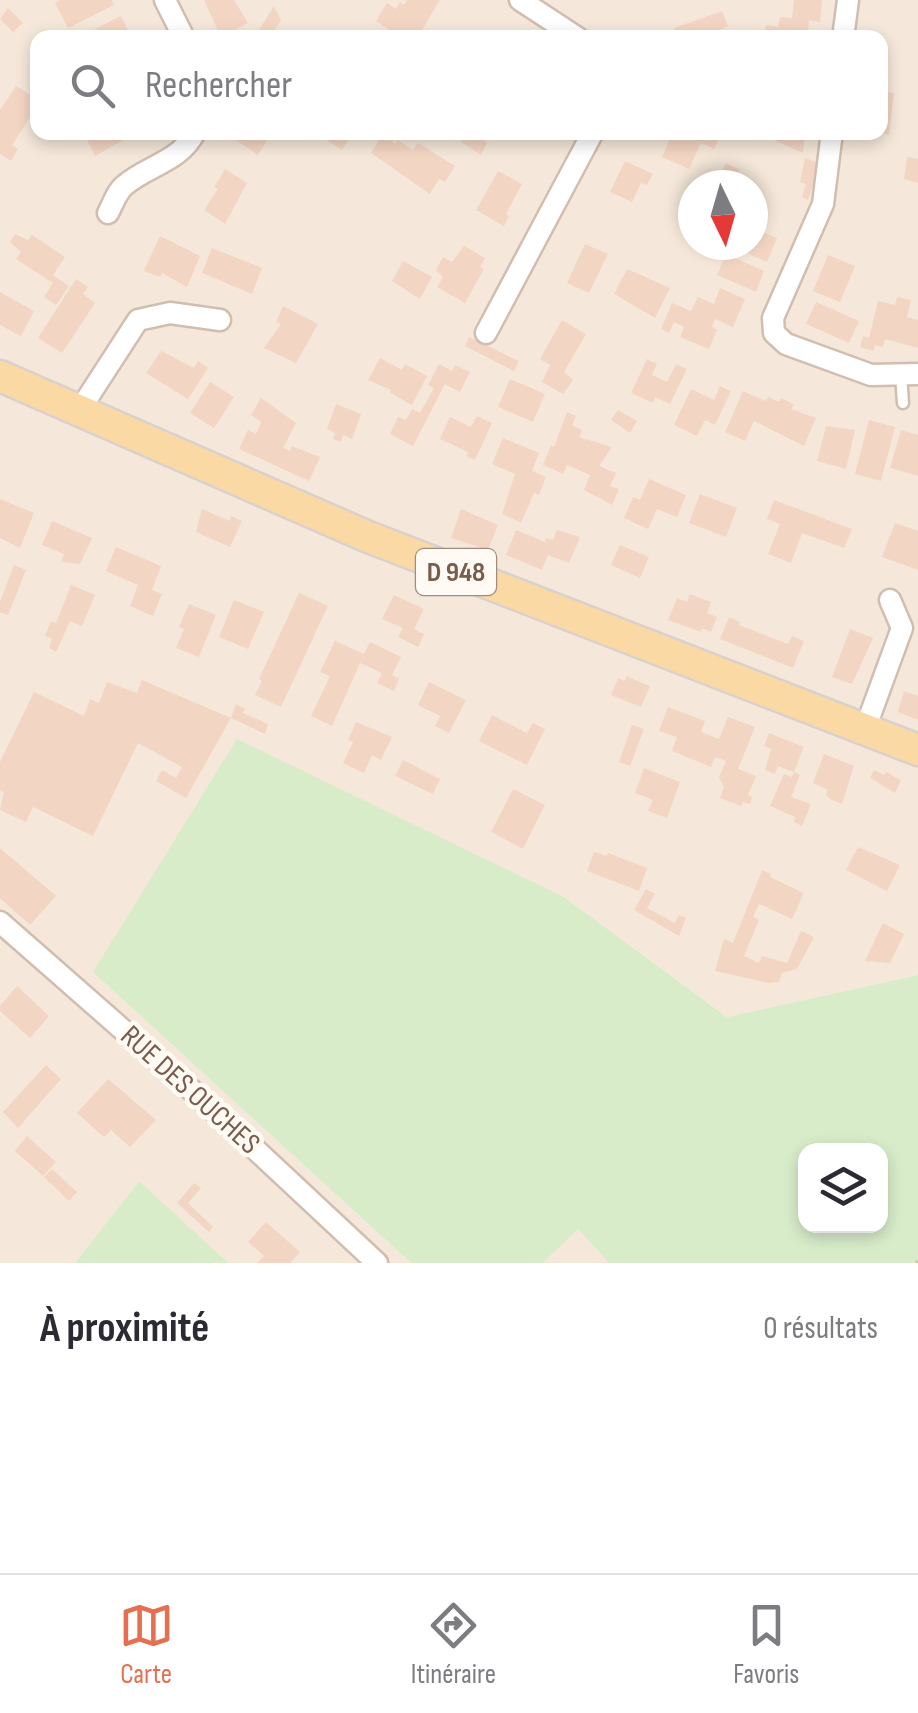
<!DOCTYPE html>
<html lang="fr">
<meta charset="utf-8">
<style>
:root{--surface:#fff;--page:#f7f7f7;--text:#2b2b33;--muted:#7c7c81;--line:#e1e1e2;--accent:#e76f51}
body{margin:0;font-family:"Sofia Sans Condensed",sans-serif;background:var(--page);color:var(--text)}
.controls{position:absolute;right:30px;bottom:30px;display:grid;overflow:hidden;border-radius:20px;box-shadow:0 5px 15px #0003}
.controls button{width:90px;height:90px;display:grid;place-items:center;padding:0;border:0;border-bottom:2px solid var(--line);background:var(--surface);color:var(--text);font:50px sans-serif}
.compass{position:absolute;left:678px;top:170px;width:90px;height:90px;border-radius:50%;background:var(--surface);box-shadow:0 5px 15px #0003;rotate:175deg}
.list{margin:0;padding:0;list-style:none}
h2{display:flex;justify-content:space-between;align-items:center;height:130px;margin:0;padding:0 40px;font-size:42px}
h2 small{font-size:32px;font-weight:400;color:var(--muted)}
.icon{flex:none;width:55px;height:55px;fill:none;stroke:currentColor;stroke-width:2;stroke-linecap:round;stroke-linejoin:round}
.map{position:relative;flex:none;width:918px;height:1263px;overflow:hidden}
.search{position:absolute;background:var(--surface);box-shadow:0 5px 15px #0003;left:30px;right:30px;top:30px;height:110px;display:flex;align-items:center;gap:25px;box-sizing:border-box;padding:0 35px;border-radius:20px;color:var(--muted);font-size:38px}
.sheet{height:310px;background:var(--surface)}
nav{display:flex;justify-content:space-around;align-items:center;box-sizing:border-box;height:140px;border-top:2px solid var(--line);background:var(--surface);font-size:28px;color:var(--muted)}
nav a{display:grid;justify-items:center;gap:5px}
nav .on{color:var(--accent)}
.map>svg:first-child{display:block}
.residential{fill:#f5e8da;fill-rule:evenodd}
.green{fill:#d8ecc9;fill-rule:evenodd}
.building{fill:#f3d5c3}
.lines{fill:none;stroke-linecap:round;stroke-linejoin:round}
.lane-casing{stroke:#d1beb0;stroke-width:15}
.street-casing{stroke:#d1beb0;stroke-width:25}
.primary-casing{stroke:#dad1cd;stroke-width:35}
.path{stroke:#d9b8a5;stroke-width:4;stroke-dasharray:2.5 8;stroke-linecap:butt}
.lane{stroke:#fff;stroke-width:10}
.street{stroke:#fff;stroke-width:20}
.primary{stroke:#fbd9a5;stroke-width:30}
.labels{text-anchor:middle;dominant-baseline:central;stroke-width:9;stroke-linejoin:round;paint-order:stroke}
.shield{fill:#fffaf3;stroke:#a28b7f;stroke-width:2.5}
.shield-label{font-size:28px;font-weight:bold;fill:#7a5c4d}
.street-label{font-size:30px;fill:#7a5c4d;stroke:#fffaf3}
</style>
<div class="map">
<svg width="918" height="1263" viewBox="0 0 918 1263">
<rect width="100%" height="100%" fill="#fdf6ec"/>
<!-- residential -->
<g class="residential">
<path d="M 0,0 L 918,0 L 918,975 L 727,1017 L 564,897 L 94,972 L 411,1263 L 222,1263 L 139,1181 L 75,1263 L 0,1263 ZM 38,38 L 880,38 L 880,132 L 38,132 ZM 693,185 L 753,185 L 753,245 L 693,245 Z"/>
<path d="M 578,1229 L 609,1263 L 543,1263 Z"/>
</g>
<!-- green -->
<g class="green">
<path d="M 237,739 L 564,897 L 727,1017 L 918,975 L 918,1263 L 609,1263 L 578,1229 L 543,1263 L 411,1263 L 93,972 ZM 806,1150 L 880,1150 L 880,1226 L 806,1226 Z"/>
<path d="M 139,1181 L 228,1263 L 75,1263 Z"/>
</g>
<!-- building -->
<g class="building">
<path d="M 61,0 L 112,0 L 114,5 L 68,28 L 55,3 Z"/>
<path d="M 204,0 L 234,0 L 248,23 L 221,37 Z"/>
<path d="M 407,0 L 440,0 L 417,38 L 402,38 L 376,21 L 387,3 L 396,9 L 400,2 L 404,5 Z"/>
<path d="M 794,0 L 822,0 L 820,22 L 809,20 L 808,30 L 820,31 L 819,38 L 764,38 L 766,25 L 778,27 L 780,17 L 792,18 Z"/>
<path d="M 274,6 L 281,20 L 270,38 L 254,38 Z"/>
<path d="M 8,8 L 23,23 L 13,32 L 0,19 Z"/>
<path d="M 722,11 L 728,26 L 714,32 L 716,38 L 677,38 L 674,28 Z"/>
<path d="M 121,16 L 132,38 L 99,38 L 95,29 Z"/>
<path d="M 16,86 L 37,99 L 38,105 L 12,145 L 18,149 L 11,161 L 0,154 L 0,110 Z"/>
<path d="M 880,91 L 894,93 L 889,135 L 880,133 Z"/>
<path d="M 83,132 L 138,132 L 95,156 Z"/>
<path d="M 224,132 L 272,132 L 258,155 Z"/>
<path d="M 327,132 L 353,132 L 342,150 L 323,138 Z"/>
<path d="M 384,132 L 398,132 L 392,142 L 395,144 L 397,140 L 413,150 L 418,143 L 455,166 L 445,182 L 439,179 L 430,194 L 371,153 Z"/>
<path d="M 467,132 L 487,143 L 481,155 L 461,142 Z"/>
<path d="M 673,132 L 717,132 L 721,134 L 714,149 L 701,143 L 689,169 L 662,157 Z"/>
<path d="M 777,132 L 805,132 L 803,153 L 776,141 Z"/>
<path d="M 907,157 L 918,159 L 918,183 L 904,179 Z"/>
<path d="M 805,158 L 820,163 L 808,200 L 802,197 L 806,184 L 800,182 Z"/>
<path d="M 625,161 L 653,174 L 647,185 L 641,183 L 632,202 L 610,192 Z"/>
<path d="M 726,163 L 740,170 L 732,185 L 709,185 L 712,180 L 717,182 Z"/>
<path d="M 225,169 L 247,183 L 225,224 L 204,210 L 218,189 L 214,187 Z"/>
<path d="M 498,171 L 522,184 L 506,214 L 509,216 L 504,226 L 476,210 Z"/>
<path d="M 753,228 L 777,238 L 767,262 L 728,245 L 753,245 Z"/>
<path d="M 15,234 L 28,240 L 32,235 L 65,257 L 53,275 L 69,286 L 56,305 L 44,297 L 53,283 L 16,259 L 21,252 L 10,242 Z"/>
<path d="M 160,236 L 200,256 L 187,287 L 162,273 L 160,277 L 144,271 Z"/>
<path d="M 585,244 L 608,254 L 589,293 L 567,283 Z"/>
<path d="M 464,246 L 485,258 L 480,267 L 484,269 L 465,303 L 437,287 L 443,277 L 436,270 L 443,257 L 452,262 Z"/>
<path d="M 212,248 L 262,268 L 252,294 L 202,273 Z"/>
<path d="M 726,254 L 764,271 L 756,292 L 717,275 Z"/>
<path d="M 828,255 L 855,266 L 840,302 L 813,291 Z"/>
<path d="M 403,261 L 432,277 L 420,299 L 392,281 Z"/>
<path d="M 627,269 L 670,288 L 655,318 L 614,294 Z"/>
<path d="M 76,279 L 88,287 L 83,294 L 95,303 L 62,353 L 38,338 Z"/>
<path d="M 720,288 L 745,299 L 733,327 L 715,319 L 712,327 L 717,330 L 709,349 L 680,337 L 684,327 L 674,322 L 669,333 L 661,329 L 672,303 L 691,311 L 698,297 L 714,304 Z"/>
<path d="M 0,292 L 34,311 L 21,336 L 0,325 Z"/>
<path d="M 897,297 L 911,300 L 907,317 L 918,320 L 918,348 L 885,339 L 883,347 L 875,345 L 873,351 L 860,347 L 863,336 L 869,338 L 878,301 L 895,305 Z"/>
<path d="M 816,302 L 859,321 L 849,343 L 806,324 Z"/>
<path d="M 283,306 L 318,324 L 296,363 L 264,348 L 281,324 L 276,322 Z"/>
<path d="M 562,320 L 586,334 L 564,372 L 573,380 L 563,394 L 542,382 L 550,365 L 540,359 Z"/>
<path d="M 469,337 L 519,361 L 514,371 L 465,346 Z"/>
<path d="M 161,351 L 194,368 L 198,361 L 208,368 L 188,399 L 146,373 Z"/>
<path d="M 380,358 L 402,370 L 405,364 L 427,376 L 412,405 L 390,393 L 391,390 L 368,380 Z"/>
<path d="M 647,359 L 657,364 L 652,375 L 667,382 L 676,364 L 687,369 L 670,404 L 655,397 L 653,403 L 631,393 Z"/>
<path d="M 439,364 L 452,371 L 455,365 L 470,372 L 460,392 L 445,384 L 413,446 L 390,434 L 398,417 L 406,420 L 412,409 L 420,413 L 434,388 L 428,385 Z"/>
<path d="M 510,379 L 545,394 L 533,422 L 498,407 Z"/>
<path d="M 210,382 L 234,397 L 214,428 L 190,413 Z"/>
<path d="M 720,386 L 731,391 L 715,425 L 705,420 L 697,436 L 674,425 L 691,389 L 714,400 Z"/>
<path d="M 743,391 L 766,401 L 768,397 L 779,402 L 781,398 L 794,404 L 791,409 L 816,418 L 804,446 L 754,421 L 745,441 L 725,432 Z"/>
<path d="M 261,398 L 296,423 L 283,448 L 290,451 L 292,446 L 320,457 L 309,481 L 239,449 L 248,430 L 256,434 L 261,422 L 251,415 Z"/>
<path d="M 336,404 L 361,414 L 352,439 L 343,435 L 341,442 L 333,439 L 335,433 L 327,429 Z"/>
<path d="M 618,410 L 637,421 L 630,433 L 611,420 Z"/>
<path d="M 567,412 L 576,416 L 572,425 L 582,430 L 579,437 L 612,447 L 599,466 L 616,473 L 610,486 L 619,489 L 612,505 L 584,490 L 590,475 L 567,465 L 563,474 L 543,465 L 551,445 L 554,447 Z"/>
<path d="M 477,416 L 492,423 L 475,460 L 466,456 L 468,452 L 440,439 L 450,417 L 471,427 Z"/>
<path d="M 869,420 L 895,427 L 881,481 L 855,474 Z"/>
<path d="M 826,426 L 855,430 L 846,469 L 817,461 Z"/>
<path d="M 901,430 L 918,435 L 918,476 L 890,468 Z"/>
<path d="M 503,438 L 539,453 L 532,471 L 546,477 L 539,495 L 534,493 L 521,523 L 502,514 L 515,474 L 492,464 Z"/>
<path d="M 649,479 L 686,495 L 677,517 L 657,509 L 648,529 L 624,518 L 633,497 L 640,500 Z"/>
<path d="M 700,494 L 737,508 L 726,537 L 689,523 Z"/>
<path d="M 0,499 L 34,513 L 20,548 L 0,538 Z"/>
<path d="M 774,500 L 852,529 L 844,548 L 802,533 L 791,563 L 768,554 L 780,524 L 767,519 Z"/>
<path d="M 202,509 L 230,521 L 231,516 L 242,521 L 230,547 L 196,532 Z"/>
<path d="M 461,509 L 498,525 L 488,550 L 451,538 Z"/>
<path d="M 52,521 L 92,538 L 80,564 L 61,562 L 64,554 L 42,545 Z"/>
<path d="M 895,523 L 918,531 L 918,570 L 882,557 Z"/>
<path d="M 516,530 L 545,542 L 546,538 L 553,540 L 557,530 L 580,537 L 569,563 L 548,555 L 542,570 L 506,555 Z"/>
<path d="M 620,545 L 649,557 L 640,578 L 611,565 Z"/>
<path d="M 116,547 L 161,566 L 152,590 L 162,594 L 153,616 L 130,606 L 138,585 L 106,571 Z"/>
<path d="M 14,565 L 26,570 L 8,615 L 0,612 L 0,602 Z"/>
<path d="M 71,585 L 95,595 L 82,626 L 70,621 L 56,652 L 49,648 L 52,639 L 45,636 L 51,621 L 56,623 Z"/>
<path d="M 299,593 L 328,606 L 281,707 L 255,695 L 262,681 L 259,679 Z"/>
<path d="M 690,594 L 711,602 L 707,613 L 717,617 L 711,632 L 702,628 L 701,632 L 668,620 L 677,598 L 687,602 Z"/>
<path d="M 394,595 L 424,609 L 414,629 L 424,634 L 418,647 L 398,637 L 403,628 L 382,619 Z"/>
<path d="M 234,600 L 264,612 L 248,649 L 219,637 Z"/>
<path d="M 189,604 L 216,615 L 199,657 L 176,648 L 184,629 L 179,627 Z"/>
<path d="M 729,617 L 740,622 L 739,625 L 788,644 L 792,636 L 804,641 L 793,668 L 720,639 Z"/>
<path d="M 850,629 L 873,638 L 852,684 L 832,677 Z"/>
<path d="M 335,641 L 364,654 L 370,642 L 401,657 L 392,675 L 399,679 L 394,691 L 377,683 L 382,673 L 360,663 L 332,726 L 311,716 L 330,676 L 320,672 Z"/>
<path d="M 626,676 L 650,686 L 641,707 L 611,695 L 618,678 L 625,681 Z"/>
<path d="M 142,680 L 231,718 L 186,798 L 156,781 L 162,770 L 176,778 L 182,767 L 138,743 L 93,836 L 33,807 L 26,822 L 0,810 L 4,792 L 0,791 L 0,762 L 34,692 L 84,716 L 90,699 L 99,703 L 107,682 L 137,693 Z"/>
<path d="M 429,682 L 466,700 L 449,733 L 435,726 L 440,716 L 418,705 Z"/>
<path d="M 904,691 L 918,696 L 918,720 L 898,712 Z"/>
<path d="M 236,704 L 245,709 L 243,713 L 268,724 L 265,734 L 231,718 Z"/>
<path d="M 668,707 L 705,721 L 701,732 L 719,739 L 728,717 L 755,727 L 738,769 L 756,776 L 748,795 L 752,797 L 750,804 L 743,802 L 741,806 L 720,798 L 724,787 L 719,777 L 726,761 L 715,757 L 711,767 L 672,751 L 677,737 L 659,731 Z"/>
<path d="M 492,715 L 527,733 L 533,723 L 545,729 L 527,765 L 479,741 Z"/>
<path d="M 356,722 L 392,737 L 381,760 L 372,755 L 364,773 L 343,763 L 353,742 L 348,740 Z"/>
<path d="M 632,725 L 644,729 L 630,766 L 619,762 Z"/>
<path d="M 769,733 L 804,747 L 794,772 L 800,775 L 791,797 L 811,804 L 802,826 L 794,822 L 795,817 L 770,806 L 784,774 L 792,777 L 794,772 L 778,766 L 775,774 L 765,770 L 771,749 L 764,746 Z"/>
<path d="M 824,754 L 854,766 L 842,804 L 830,799 L 826,795 L 828,790 L 813,783 Z"/>
<path d="M 403,760 L 440,779 L 433,794 L 395,776 Z"/>
<path d="M 644,768 L 680,782 L 667,818 L 648,811 L 653,800 L 635,793 Z"/>
<path d="M 874,770 L 884,775 L 886,772 L 901,780 L 895,793 L 870,778 Z"/>
<path d="M 513,789 L 545,805 L 523,849 L 491,832 Z"/>
<path d="M 858,847 L 900,865 L 887,891 L 846,870 Z"/>
<path d="M 0,848 L 56,896 L 30,925 L 0,898 Z"/>
<path d="M 594,852 L 607,856 L 608,853 L 647,868 L 639,891 L 587,871 Z"/>
<path d="M 762,870 L 771,874 L 770,877 L 804,893 L 792,919 L 759,904 L 753,917 L 759,920 L 744,956 L 759,963 L 762,956 L 787,963 L 801,931 L 814,937 L 797,969 L 782,973 L 779,982 L 768,983 L 715,971 L 724,939 L 733,943 Z"/>
<path d="M 646,889 L 655,894 L 647,908 L 675,923 L 679,915 L 686,918 L 679,936 L 634,910 Z"/>
<path d="M 883,923 L 904,934 L 890,963 L 865,961 Z"/>
<path d="M 17,986 L 49,1016 L 30,1038 L 0,1011 L 0,1006 Z"/>
<path d="M 46,1065 L 61,1079 L 18,1128 L 3,1112 Z"/>
<path d="M 108,1079 L 156,1120 L 130,1147 L 111,1130 L 104,1137 L 77,1113 Z"/>
<path d="M 27,1136 L 56,1162 L 43,1176 L 15,1151 Z"/>
<path d="M 52,1169 L 77,1192 L 69,1201 L 44,1177 Z"/>
<path d="M 194,1183 L 201,1188 L 188,1203 L 213,1227 L 209,1232 L 177,1203 Z"/>
<path d="M 266,1222 L 300,1252 L 290,1263 L 257,1263 L 264,1256 L 248,1242 Z"/>
</g>
<g class="lines">
<defs>
<path id="lane" d="M 901,375 L 903,403"/>
<g id="street">
<path d="M 165,0 L 184,38"/>
<path d="M 520,0 L 578,38"/>
<path d="M 843,38 L 848,0"/>
<path d="M 832,132 L 823,204 L 773,318 L 774,333 L 786,344 L 871,375 L 918,374"/>
<path d="M 108,213 C 113,204 117,191 125,185 C 148,165 180,162 195,132"/>
<path d="M 486,333 L 593,132"/>
<path d="M 79,411 L 138,320 L 170,313 L 220,320"/>
<path d="M 865,729 L 902,628 L 890,600"/>
<path d="M 0,922 L 196,1094 L 377,1263"/>
</g>
<path id="primary" d="M 0,376 L 366,536 L 918,750"/>
</defs>
<!-- lane casing -->
<use href="#lane" class="lane-casing"/>
<!-- street casing -->
<use href="#street" class="street-casing"/>
<!-- primary casing -->
<use href="#primary" class="primary-casing"/>
<!-- path -->
<path class="path" d="M 916,1263 L 918,1262"/>
<!-- lane -->
<use href="#lane" class="lane"/>
<!-- street -->
<use href="#street" class="street"/>
<!-- primary -->
<use href="#primary" class="primary"/>
</g>
<g class="labels">
<!-- shield labels -->
<rect class="shield" x="416" y="549" width="80" height="46" rx="8"/>
<g class="shield-label">
<text x="456" y="572">D 948</text>
</g>
<!-- street labels -->
<g class="street-label">
<text transform="translate(190 1090) rotate(42)">RUE DES OUCHES</text>
</g>
</g>
</svg>
<div class="controls">
<button><svg class="icon" aria-label="layers" viewBox="0 0 24 24"><path d="M12 4l9 5-9 5-9-5zM3 14l9 5 9-5"/></svg></button>
</div>
<svg class="compass" viewBox="-18 -18 36 36"><path d="M0-13l5 13h-10z" fill="#e53935"/><path d="M0 13l5-13h-10z" fill="#7c7c81"/></svg>
<div class="search"><svg class="icon" aria-label="search" viewBox="0 0 24 24"><circle cx="10" cy="10" r="6"/><path d="M15 15l6 6"/></svg>Rechercher</div>
</div>
<section class="sheet">
<h2>À proximité<small>0 résultats</small></h2>
<ul class="list">
</ul>
</section>
<nav>
<a class="on"><svg class="icon" aria-label="map" viewBox="0 0 24 24"><path d="M3 6l6-2 6 2 6-2v14l-6 2-6-2-6 2zM9 4v14M15 6v14"/></svg>Carte</a>
<a><svg class="icon" aria-label="directions" viewBox="0 0 24 24"><path d="M12 3l9 9-9 9-9-9zM9 14v-3h6M13 9l2 2-2 2"/></svg>Itinéraire</a>
<a><svg class="icon" aria-label="saved" viewBox="0 0 24 24"><path d="M7 4h10v16l-5-4-5 4z"/></svg>Favoris</a>
</nav>
